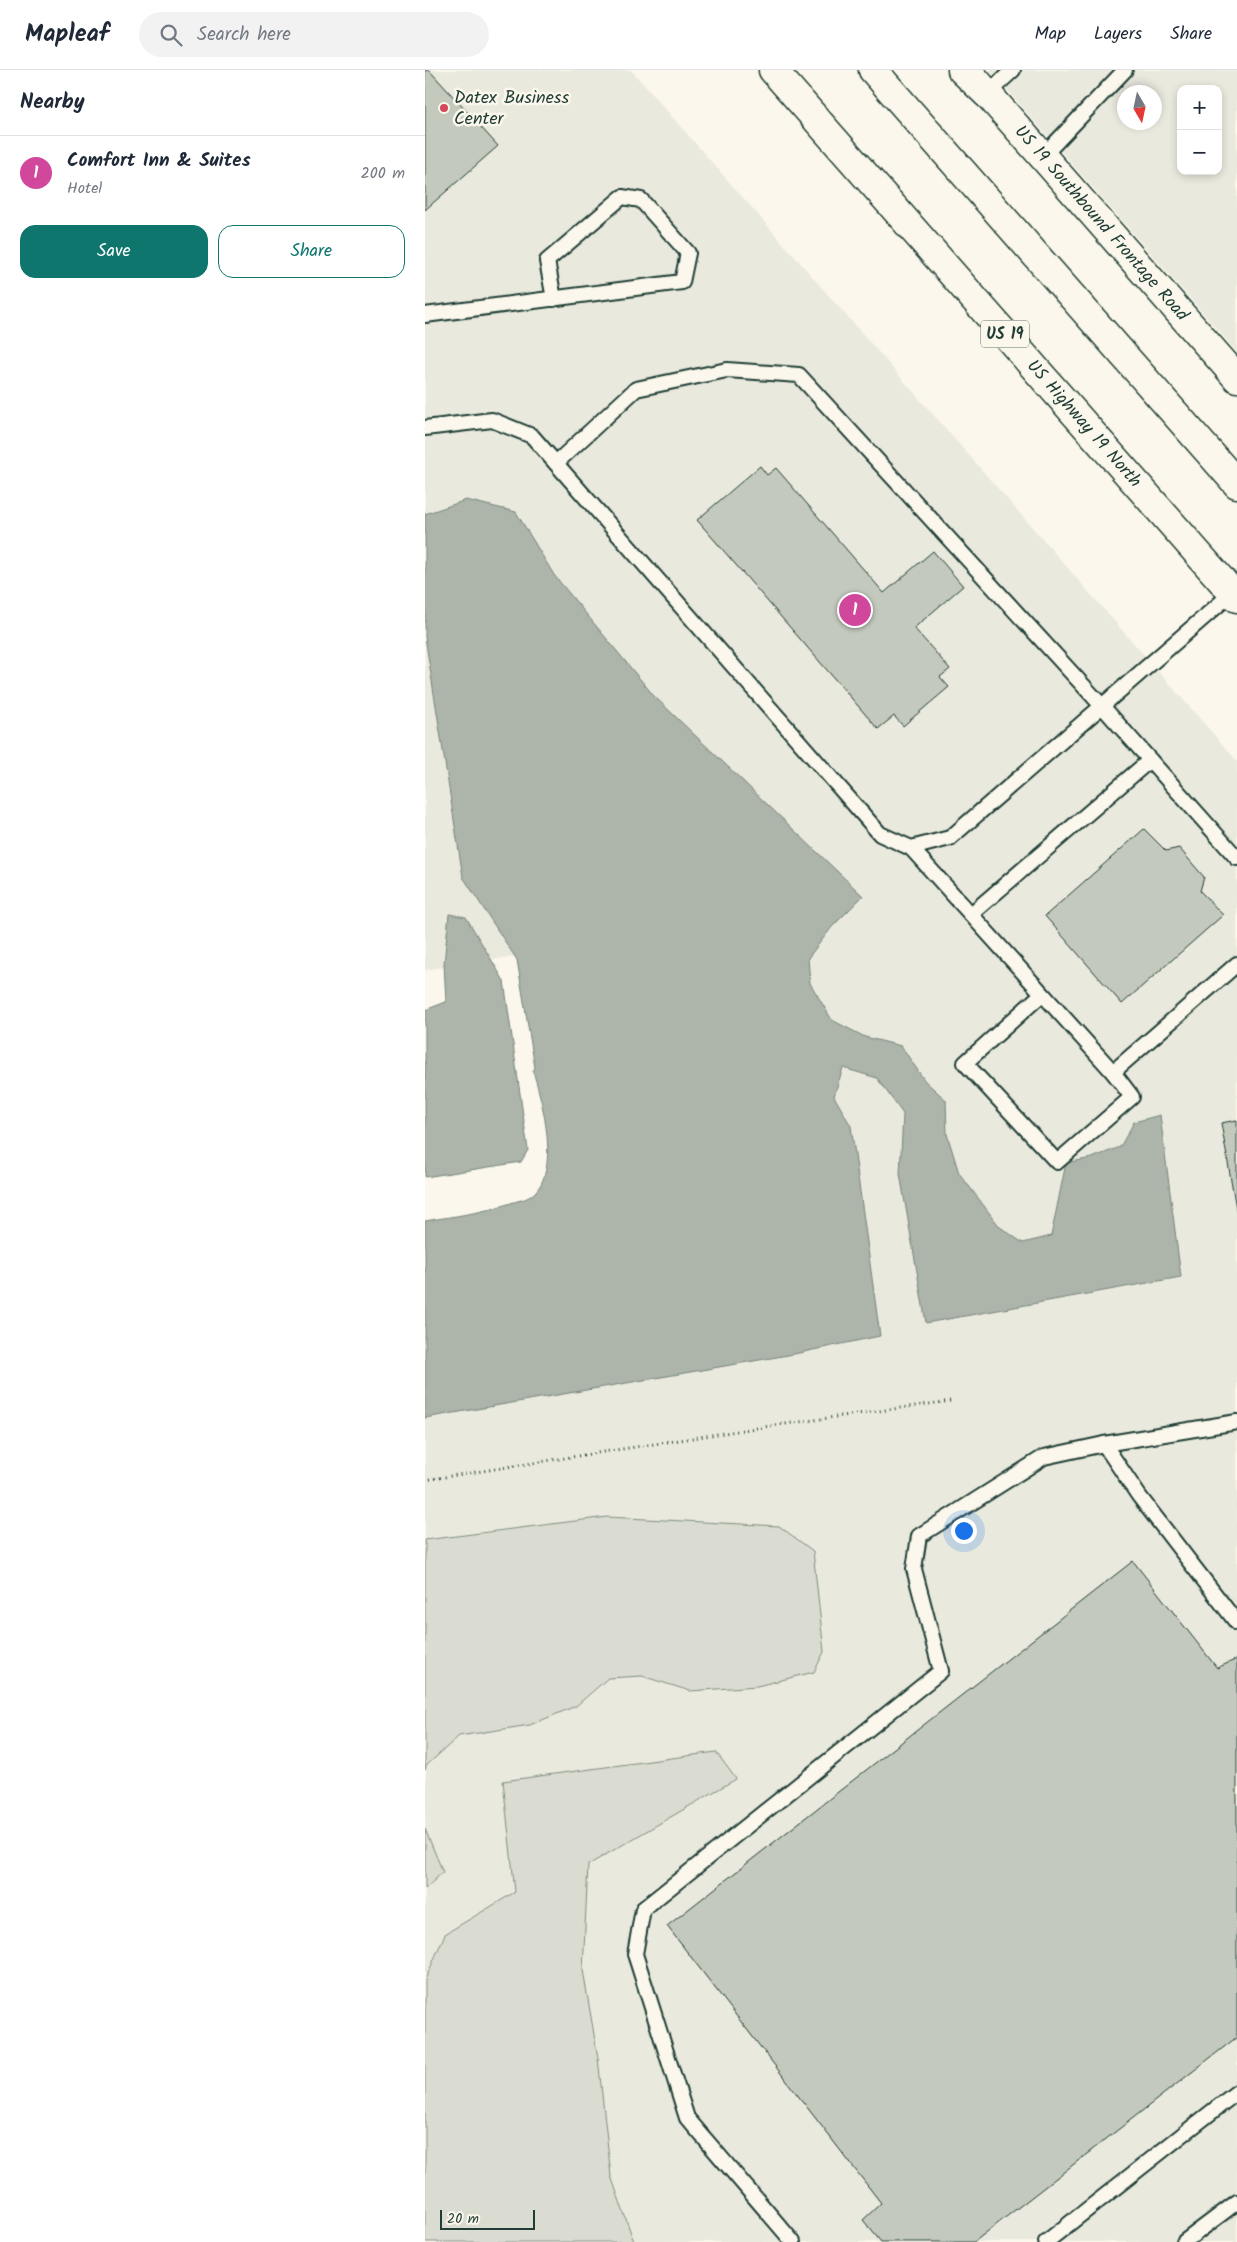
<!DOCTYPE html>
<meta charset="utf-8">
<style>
:root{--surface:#fff;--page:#f2f2f3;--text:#1f2937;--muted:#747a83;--line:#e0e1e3;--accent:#0f766e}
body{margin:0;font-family:Kalam,sans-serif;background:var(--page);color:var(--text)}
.controls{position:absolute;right:15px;top:15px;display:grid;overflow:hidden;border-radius:10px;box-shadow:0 2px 8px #0003}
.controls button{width:45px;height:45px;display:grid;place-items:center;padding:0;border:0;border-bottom:1px solid var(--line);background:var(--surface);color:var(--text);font:25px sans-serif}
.compass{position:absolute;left:692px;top:15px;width:45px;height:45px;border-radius:50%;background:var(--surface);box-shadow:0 2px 8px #0003;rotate:171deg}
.scale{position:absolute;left:15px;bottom:12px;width:95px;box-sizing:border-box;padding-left:5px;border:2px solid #1f3d34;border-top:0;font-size:14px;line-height:18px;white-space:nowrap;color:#1f3d34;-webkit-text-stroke:4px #fbf7ec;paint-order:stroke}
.you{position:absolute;left:538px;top:1460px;width:18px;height:18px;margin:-12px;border:4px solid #fff;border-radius:50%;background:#1a73e8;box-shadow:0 0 0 8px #1a73e833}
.badge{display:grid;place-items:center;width:32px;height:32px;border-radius:50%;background:var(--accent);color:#fff;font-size:16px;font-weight:700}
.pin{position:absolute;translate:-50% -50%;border:2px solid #fff;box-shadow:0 1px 5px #0006}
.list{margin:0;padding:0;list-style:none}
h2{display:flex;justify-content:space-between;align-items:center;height:65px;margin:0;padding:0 20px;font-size:21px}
h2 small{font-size:16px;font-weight:400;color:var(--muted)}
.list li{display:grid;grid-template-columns:32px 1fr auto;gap:15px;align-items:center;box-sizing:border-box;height:75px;padding:0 20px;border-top:1px solid var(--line)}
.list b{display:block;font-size:19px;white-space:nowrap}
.list p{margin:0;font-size:16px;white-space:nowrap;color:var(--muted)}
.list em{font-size:16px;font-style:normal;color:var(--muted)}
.actions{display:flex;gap:10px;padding:15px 20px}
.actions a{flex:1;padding:11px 0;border:1px solid var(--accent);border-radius:15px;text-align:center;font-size:18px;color:var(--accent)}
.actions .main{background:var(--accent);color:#fff}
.icon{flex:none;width:28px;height:28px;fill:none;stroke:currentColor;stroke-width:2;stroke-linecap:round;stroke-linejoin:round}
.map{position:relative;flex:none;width:812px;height:2172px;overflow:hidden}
header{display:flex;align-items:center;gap:30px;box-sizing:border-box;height:70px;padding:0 25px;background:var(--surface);border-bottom:1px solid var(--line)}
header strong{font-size:24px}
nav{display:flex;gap:28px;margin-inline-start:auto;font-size:18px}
.search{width:350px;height:45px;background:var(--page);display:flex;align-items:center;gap:12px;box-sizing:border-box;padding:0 18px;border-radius:28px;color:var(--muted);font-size:19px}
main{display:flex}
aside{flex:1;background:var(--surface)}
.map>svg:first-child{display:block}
.built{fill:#eae9de;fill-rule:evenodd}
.green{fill:#dbdcd1;stroke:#7d8c82}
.water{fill:#adb4aa;stroke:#74847b}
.building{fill:#c4c9be;stroke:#1f3d34}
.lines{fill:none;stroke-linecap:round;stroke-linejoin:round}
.lane-casing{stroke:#1f3d34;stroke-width:18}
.primary-casing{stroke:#1f3d34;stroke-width:31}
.highway-casing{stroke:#1f3d34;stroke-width:31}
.path{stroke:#1f3d34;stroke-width:3;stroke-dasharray:1 4;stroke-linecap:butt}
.lane{stroke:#fbf7ec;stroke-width:14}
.primary{stroke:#fbf7ec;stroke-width:28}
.highway{stroke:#fbf7ec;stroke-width:28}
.poi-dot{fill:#d1495b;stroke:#fbf7ec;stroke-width:2}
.labels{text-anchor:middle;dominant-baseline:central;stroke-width:5;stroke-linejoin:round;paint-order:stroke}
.shield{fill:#fbf7ec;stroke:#61756b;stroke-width:1}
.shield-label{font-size:16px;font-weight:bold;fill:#1f3d34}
.poi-label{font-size:18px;fill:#1f3d34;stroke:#fbf7ec;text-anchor:start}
.street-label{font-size:18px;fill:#1f3d34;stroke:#fbf7ec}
</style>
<header>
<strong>Mapleaf</strong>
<div class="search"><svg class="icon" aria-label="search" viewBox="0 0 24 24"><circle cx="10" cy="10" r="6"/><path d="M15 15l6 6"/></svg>Search here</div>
<nav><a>Map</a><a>Layers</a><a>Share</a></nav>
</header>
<main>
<aside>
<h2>Nearby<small></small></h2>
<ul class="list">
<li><span class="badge" style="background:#d1479c">1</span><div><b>Comfort Inn &amp; Suites</b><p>Hotel</p></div><em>200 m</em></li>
</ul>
<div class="actions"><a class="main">Save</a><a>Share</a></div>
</aside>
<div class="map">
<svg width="812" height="2172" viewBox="0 0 812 2172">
<rect width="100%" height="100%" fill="#fbf7ec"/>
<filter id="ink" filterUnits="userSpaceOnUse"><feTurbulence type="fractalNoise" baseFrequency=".02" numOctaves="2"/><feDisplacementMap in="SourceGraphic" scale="10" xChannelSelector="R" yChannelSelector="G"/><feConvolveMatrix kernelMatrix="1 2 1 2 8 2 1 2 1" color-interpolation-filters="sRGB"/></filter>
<g filter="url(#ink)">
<!-- built -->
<g class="built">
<path d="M 0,0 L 206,0 L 812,691 L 812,2172 L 209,2172 L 186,2106 L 173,1988 L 158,1900 L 163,1794 L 310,1709 L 291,1682 L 90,1822 L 20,1864 L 0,1910 L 0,1819 L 18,1802 L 0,1759 L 1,1696 L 34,1666 L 105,1655 L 151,1636 L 183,1608 L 217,1606 L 265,1621 L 182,1447 L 0,1470 L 0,1348 L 369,1284 L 455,1266 L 426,1056 L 409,1026 L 418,998 L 452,1008 L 478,1044 L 475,1104 L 501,1253 L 756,1207 L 709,1052 L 695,1077 L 667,1088 L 641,1093 L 626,1166 L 598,1173 L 575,1157 L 534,1103 L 522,1064 L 521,1030 L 500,1011 L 476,977 L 440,967 L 407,950 L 385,913 L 383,888 L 407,857 L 438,826 L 229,626 L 129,505 L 91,442 L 41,430 L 0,444 Z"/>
<path d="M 564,0 L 812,0 L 812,282 L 584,22 ZM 756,19 L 793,19 L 793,101 L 756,101 ZM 700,22 L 730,22 L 730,52 L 700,52 Z"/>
<path d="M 0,567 L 38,807 L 89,886 L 66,890 L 41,847 L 24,844 L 19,897 L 0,900 Z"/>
</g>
<!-- green -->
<g class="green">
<path d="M 182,1447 L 354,1456 L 388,1481 L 399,1582 L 389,1602 L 332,1616 L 265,1621 L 217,1606 L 183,1608 L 151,1636 L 105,1655 L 34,1666 L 1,1696 L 0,1700 L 0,1470 Z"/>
<path d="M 291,1682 L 311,1709 L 163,1795 L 158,1900 L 173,1988 L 186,2106 L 209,2172 L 0,2172 L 0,1910 L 20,1864 L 90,1822 L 78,1711 Z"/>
<path d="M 0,1759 L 18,1802 L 0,1819 Z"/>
</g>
<!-- water -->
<g class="water">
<path d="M 41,430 L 91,442 L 129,505 L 229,626 L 438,826 L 407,857 L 383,888 L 385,913 L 407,950 L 440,967 L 476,976 L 500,1011 L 521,1030 L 522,1064 L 534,1103 L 575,1157 L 598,1173 L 626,1166 L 641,1093 L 667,1088 L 695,1077 L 709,1052 L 735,1045 L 756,1207 L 501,1253 L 475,1104 L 478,1044 L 452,1008 L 418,998 L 409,1026 L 426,1056 L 455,1266 L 369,1284 L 0,1348 L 0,1151 C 29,1146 58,1143 86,1133 C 91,1131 99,1130 104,1127 C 138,1106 117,1031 108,1001 L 110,998 L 92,890 L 38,807 L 0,567 L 0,444 Z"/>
<path d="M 24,844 L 41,847 L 79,911 L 103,1080 L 96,1092 L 0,1107 L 0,940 L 21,932 L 19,894 Z"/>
</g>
<!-- building -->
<g class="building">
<path d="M 0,0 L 4,0 L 73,76 L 0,140 Z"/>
<path d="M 335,396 L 342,405 L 351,398 L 459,523 L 508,481 L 538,516 L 489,558 L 525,599 L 515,607 L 524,617 L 478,656 L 469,646 L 453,659 L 272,450 Z"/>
<path d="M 719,759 L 741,781 L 754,778 L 779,807 L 775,821 L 798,845 L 697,934 L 620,846 Z"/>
<path d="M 812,1050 L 812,1144 L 796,1053 Z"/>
<path d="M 708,1491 L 792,1598 L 812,1589 L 812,1967 L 549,2172 L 456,2172 L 438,2150 L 456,2133 L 242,1856 Z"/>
</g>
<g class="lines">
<defs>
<g id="lane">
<path d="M 562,24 L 588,0"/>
<path d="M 617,87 L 700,0"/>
<path d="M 0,245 L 257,212 L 263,183 L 216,130 L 197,127 L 122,191 L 129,229"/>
<path d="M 0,358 L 67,350 L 107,366 L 455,764 L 486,778 L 525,768 L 807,523"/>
<path d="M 131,393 L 211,319 L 302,300 L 374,305 L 677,636 L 812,788"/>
<path d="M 486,778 L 688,1002 L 812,894"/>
<path d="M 546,844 L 725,690"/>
<path d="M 617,924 L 540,993 L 632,1092 L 707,1027 L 688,1002"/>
<path d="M 679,1374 L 812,1352"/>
<path d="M 368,2172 L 262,2048 L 210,1884 L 218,1839 L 516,1601 L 489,1499 L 494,1466 L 619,1387 L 679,1374 L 714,1426 L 812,1553"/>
<path d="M 621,2172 L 812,2022"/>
<path d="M 759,2172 L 812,2132"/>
</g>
<g id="primary">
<path id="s1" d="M 547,6 L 812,308"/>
</g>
<g id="highway">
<path id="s2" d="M 348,0 L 812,528"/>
<path d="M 448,0 L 812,414"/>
<path d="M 537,0 L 562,24"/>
</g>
</defs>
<!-- lane casing -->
<use href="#lane" class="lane-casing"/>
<!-- primary casing -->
<use href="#primary" class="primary-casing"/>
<!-- highway casing -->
<use href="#highway" class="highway-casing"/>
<!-- path -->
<path class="path" d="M 0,1410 L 331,1358 L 526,1331"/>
<!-- lane -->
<use href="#lane" class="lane"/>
<!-- primary -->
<use href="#primary" class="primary"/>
<!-- highway -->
<use href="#highway" class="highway"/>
</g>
</g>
<!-- markers -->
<circle class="poi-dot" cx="19" cy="38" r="5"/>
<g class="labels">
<!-- shield labels -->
<rect class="shield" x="556" y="250.5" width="48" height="27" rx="4"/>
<g class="shield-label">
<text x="580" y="264">US 19</text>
</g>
<!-- poi labels -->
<g class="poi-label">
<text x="29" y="28">Datex Business<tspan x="29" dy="21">Center</tspan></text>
</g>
<!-- street labels -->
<g class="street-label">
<text stroke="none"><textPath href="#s1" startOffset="196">US 19 Southbound Frontage Road</textPath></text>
<text stroke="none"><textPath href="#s2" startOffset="471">US Highway 19 North</textPath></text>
</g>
</g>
</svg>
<div class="controls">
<button>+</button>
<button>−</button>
</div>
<svg class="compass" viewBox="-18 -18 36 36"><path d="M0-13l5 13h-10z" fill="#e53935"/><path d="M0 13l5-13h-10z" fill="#747a83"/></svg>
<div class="scale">20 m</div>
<div class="you"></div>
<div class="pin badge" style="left:430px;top:540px;background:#d1479c">1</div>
</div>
</main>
